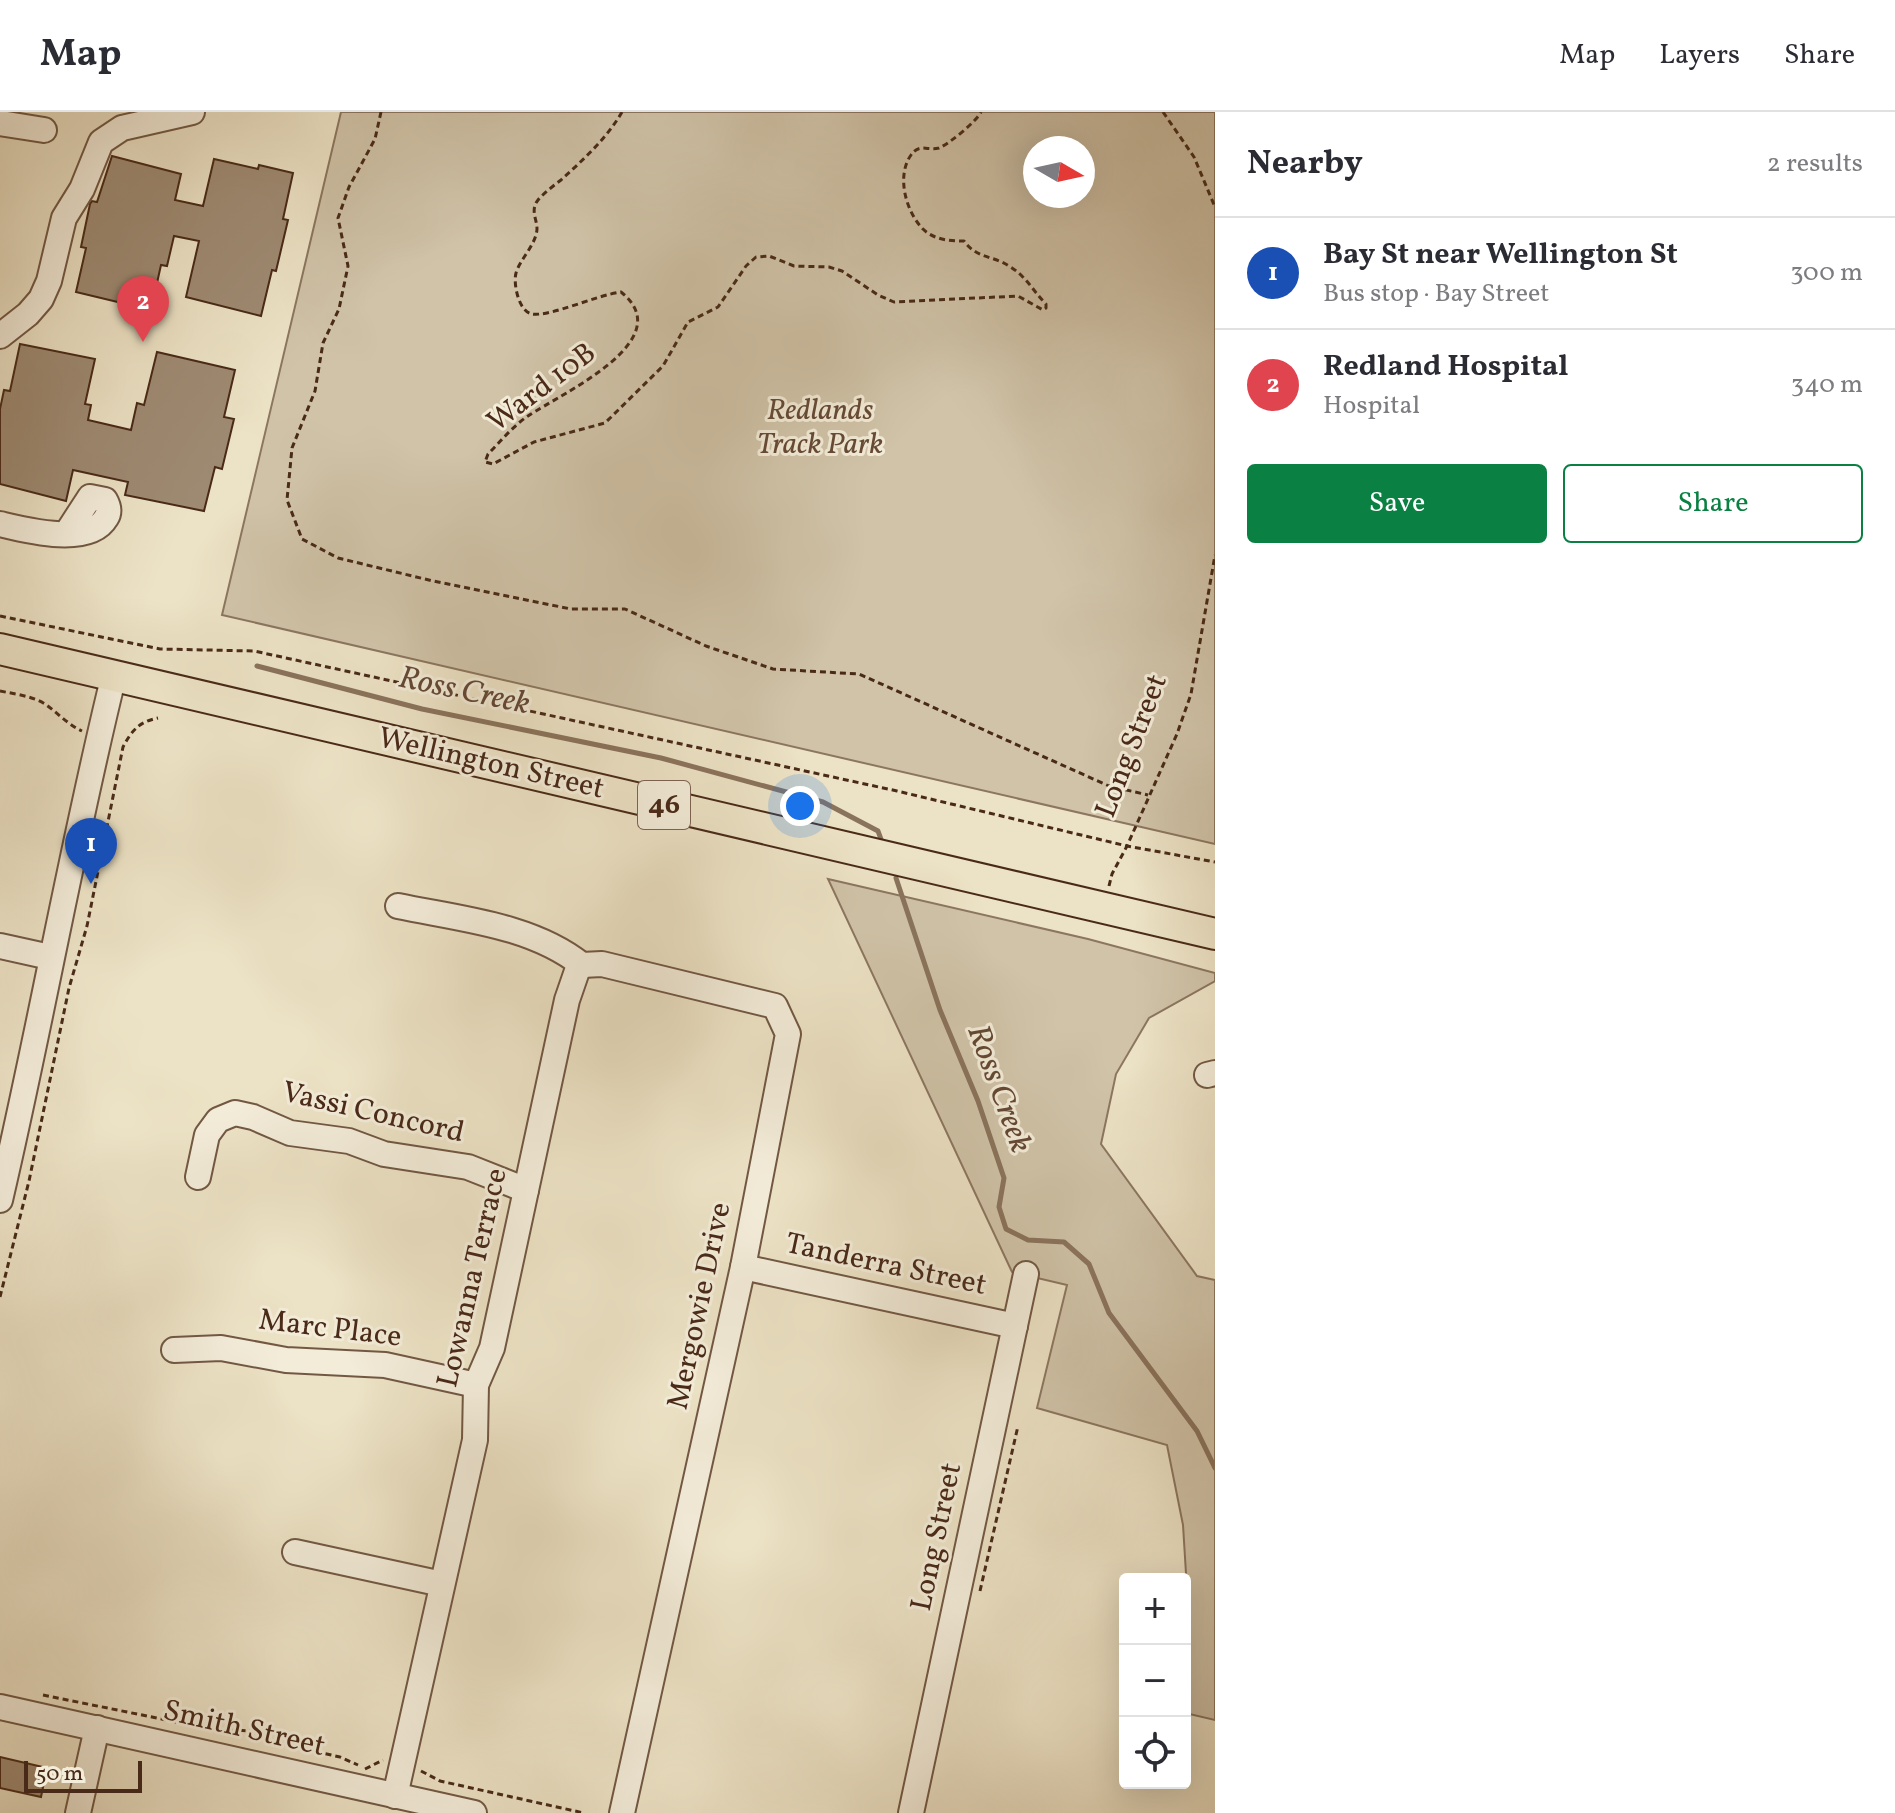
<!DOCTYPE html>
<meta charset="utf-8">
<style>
:root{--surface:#fff;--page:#f2f2f3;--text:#2b2b33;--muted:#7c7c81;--line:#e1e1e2;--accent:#0b8043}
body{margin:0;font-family:Vollkorn,serif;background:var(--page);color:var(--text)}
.controls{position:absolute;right:24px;bottom:24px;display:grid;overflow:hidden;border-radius:8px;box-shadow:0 8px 32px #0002}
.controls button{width:72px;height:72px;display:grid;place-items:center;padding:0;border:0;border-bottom:2px solid var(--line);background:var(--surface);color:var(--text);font:40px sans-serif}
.compass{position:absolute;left:1023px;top:24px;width:72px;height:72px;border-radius:50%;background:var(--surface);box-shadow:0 8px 32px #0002;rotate:99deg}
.scale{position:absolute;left:24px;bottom:20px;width:118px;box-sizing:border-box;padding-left:8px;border:4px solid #492a18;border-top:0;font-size:22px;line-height:28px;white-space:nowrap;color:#492a18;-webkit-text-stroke:6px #f3ecd9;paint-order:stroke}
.you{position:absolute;left:800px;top:694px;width:28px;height:28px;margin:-20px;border:6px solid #fff;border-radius:50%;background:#1a73e8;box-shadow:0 0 0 12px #1a73e833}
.badge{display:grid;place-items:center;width:52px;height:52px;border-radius:50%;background:var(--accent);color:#fff;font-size:26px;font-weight:700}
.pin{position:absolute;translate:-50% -66px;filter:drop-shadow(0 2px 4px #0008)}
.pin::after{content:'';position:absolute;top:42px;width:28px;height:24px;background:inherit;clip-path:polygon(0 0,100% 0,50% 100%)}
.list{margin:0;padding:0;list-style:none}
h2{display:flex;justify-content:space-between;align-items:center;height:104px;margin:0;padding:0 32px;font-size:34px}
h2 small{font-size:26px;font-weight:400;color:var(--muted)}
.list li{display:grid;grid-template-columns:52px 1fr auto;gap:24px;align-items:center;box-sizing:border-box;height:112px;padding:0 32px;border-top:2px solid var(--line)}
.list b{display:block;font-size:30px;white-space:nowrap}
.list p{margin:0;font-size:26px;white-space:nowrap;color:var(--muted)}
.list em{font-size:26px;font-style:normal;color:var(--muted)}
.actions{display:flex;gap:16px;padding:24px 32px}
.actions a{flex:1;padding:18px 0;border:2px solid var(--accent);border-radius:8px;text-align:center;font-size:28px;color:var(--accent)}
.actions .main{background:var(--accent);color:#fff}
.icon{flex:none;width:44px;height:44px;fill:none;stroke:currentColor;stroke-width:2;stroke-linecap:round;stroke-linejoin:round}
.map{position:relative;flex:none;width:1215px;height:1701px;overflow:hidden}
header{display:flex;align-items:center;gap:48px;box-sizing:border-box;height:112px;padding:0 40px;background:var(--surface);border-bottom:2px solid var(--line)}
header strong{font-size:38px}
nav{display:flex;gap:44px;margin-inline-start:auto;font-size:28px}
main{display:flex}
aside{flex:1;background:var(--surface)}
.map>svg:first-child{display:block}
.green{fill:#d0c3a8;stroke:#8c7660;stroke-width:2;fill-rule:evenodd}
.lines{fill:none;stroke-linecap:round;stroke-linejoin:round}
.stream{stroke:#8a735c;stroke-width:5}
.building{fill:#9e8a72;stroke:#492a18;stroke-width:2}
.minor-casing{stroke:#725843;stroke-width:28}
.major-casing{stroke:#492a18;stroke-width:34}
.path{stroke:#492a18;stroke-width:3;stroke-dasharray:6 4;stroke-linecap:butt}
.minor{stroke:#f3ecd9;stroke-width:24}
.major{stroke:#ece2c5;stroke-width:30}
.labels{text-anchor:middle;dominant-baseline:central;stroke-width:6;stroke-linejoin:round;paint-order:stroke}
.shield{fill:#f3ecd9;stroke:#7c6452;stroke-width:2}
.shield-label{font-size:28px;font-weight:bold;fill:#492a18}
.street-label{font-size:30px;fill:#492a18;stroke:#f3ecd9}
.park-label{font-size:30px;font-style:italic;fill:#644935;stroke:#f3ecd9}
.water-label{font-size:32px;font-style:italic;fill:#644834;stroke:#f3ecd9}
</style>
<header>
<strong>Map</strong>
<nav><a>Map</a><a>Layers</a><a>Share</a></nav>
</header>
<main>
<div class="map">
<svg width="1215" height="1701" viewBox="0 0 1215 1701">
<rect width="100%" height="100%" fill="#ece2c5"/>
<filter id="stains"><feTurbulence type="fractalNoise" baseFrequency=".0025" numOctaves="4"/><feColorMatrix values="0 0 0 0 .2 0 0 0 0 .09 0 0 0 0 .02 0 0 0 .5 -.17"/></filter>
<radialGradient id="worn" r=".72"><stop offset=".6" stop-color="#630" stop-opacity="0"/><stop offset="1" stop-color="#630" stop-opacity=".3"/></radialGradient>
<!-- green -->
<g class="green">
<path d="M 341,0 L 1215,0 L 1215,732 L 222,503 ZM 1083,36 L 1083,84 L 1035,84 L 1035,36 Z"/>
<path d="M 828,767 L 1088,827 L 1215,861 L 1215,869 L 1149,906 L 1116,962 L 1101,1032 L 1197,1164 L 1215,1168 L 1215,1608 L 1185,1601 L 1187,1478 L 1183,1413 L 1167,1333 L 1037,1296 L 1067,1173 L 1012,1160 Z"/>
</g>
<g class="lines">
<!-- stream -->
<g class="stream">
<path d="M 257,554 L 422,597 L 661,646 L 823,690 L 878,719 L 882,730"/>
<path d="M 896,766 L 940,898 L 978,989 L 1004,1066 L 999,1095 L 1006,1117 L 1028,1128 L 1064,1130 L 1089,1152 L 1109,1201 L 1197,1319 L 1215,1356"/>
</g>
</g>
<!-- building -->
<g class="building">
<path d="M 112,44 L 181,62 L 175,88 L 203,94 L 214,47 L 258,57 L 259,53 L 293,61 L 283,107 L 288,108 L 276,159 L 272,158 L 261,204 L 186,185 L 199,129 L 174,124 L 167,154 L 161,153 L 151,198 L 76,180 L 86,136 L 81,135 L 90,92 L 92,89 L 97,90 Z"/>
<path d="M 20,232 L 95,247 L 85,292 L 91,293 L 88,308 L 131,318 L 137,291 L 144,293 L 157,240 L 235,258 L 224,305 L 234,307 L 222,357 L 215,355 L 204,399 L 125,383 L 128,370 L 73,358 L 66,389 L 0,372 L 0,297 L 4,278 L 10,279 Z"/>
<path d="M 0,1645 L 47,1656 L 41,1685 L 0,1676 Z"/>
</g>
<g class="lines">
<defs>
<g id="minor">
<path d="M 0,11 L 44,18"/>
<path d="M 0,224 L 28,202 L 41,187 L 49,169 L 64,106 L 82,77 L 101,30 L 122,16 L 192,0"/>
<path d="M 0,412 C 25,418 89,435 106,406 C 110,400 109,395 105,388 L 90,385 L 66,422"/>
<path d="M 398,794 C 460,807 532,813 582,853"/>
<path d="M 0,834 L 50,845"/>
<path d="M 582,853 L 602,852 L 775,894 L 788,922 L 743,1155 L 622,1701"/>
<path d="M 1207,963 L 1215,961"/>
<path d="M 198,1065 L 207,1023 L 218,1008 L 235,1001 L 253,1005 L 290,1021 L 349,1029 L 384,1042 L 468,1055 L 526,1078"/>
<path d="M 0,1088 C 41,913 71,737 114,563"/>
<path d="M 743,1155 L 1015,1214"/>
<path d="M 174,1238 L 221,1236 L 286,1248 L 385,1253 L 476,1273"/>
<path d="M 295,1440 L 442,1472"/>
<path d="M 0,1595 L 474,1701"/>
<path d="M 395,1684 L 475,1328 L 476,1273 L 492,1236 L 567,888 L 577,859 L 582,853"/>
<path d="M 78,1701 L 97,1616"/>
<path d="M 911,1701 L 1026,1162"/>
</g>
<path id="major" d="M 0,537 L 1215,822"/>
</defs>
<!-- minor casing -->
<use href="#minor" class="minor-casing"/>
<!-- major casing -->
<use href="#major" class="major-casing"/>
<!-- path -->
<g class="path">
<path d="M 381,0 L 375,27 L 349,75 L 338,106 L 348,154 L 339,197 L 323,231 L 315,279 L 292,336 L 287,388 L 302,427 L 338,446 L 433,469 L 571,497 L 625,497 L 706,534 L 773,557 L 859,562 L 1109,674 L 1148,683"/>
<path d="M 622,0 C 607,26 583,48 561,68 C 553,74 544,81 538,88 C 530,98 537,107 537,117 C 536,133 520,147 516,161 C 513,172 519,200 532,202 C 550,205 597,183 621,180 C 681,228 562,281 528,304 C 513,314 501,329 488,342 L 485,350 L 493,352 L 534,330 L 605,311 L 663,254 L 688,210 L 718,195 L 746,154 L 756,145 L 769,144 L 794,154 L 829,155 L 842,159 L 878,183 L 894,190 L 1018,184 L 1043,198 L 1046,196 L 1046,192 C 1033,179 1026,164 1009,154 C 992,143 977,147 964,129 C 950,129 934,128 923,117 C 906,100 896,64 911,43 C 919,31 928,39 939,36 C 949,32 977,9 981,0"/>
<path d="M 1163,0 L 1194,45 L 1215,95"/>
<path d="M 0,504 L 160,537 L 254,539 L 897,679 L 1127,734 L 1215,750"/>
<path d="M 0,579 C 15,582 32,584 45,592 C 58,601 67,612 82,619"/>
<path d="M 1109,774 L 1112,762 L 1127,734 L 1177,622 L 1191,582 L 1215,443"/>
<path d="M 0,1185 L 29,1069 L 69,876 L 87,814 L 123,635 C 132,618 139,610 158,606"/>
<path d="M 980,1479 L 1018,1314"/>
<path d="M 43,1583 L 211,1617 L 253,1619 L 274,1630 L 340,1645 L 358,1653"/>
<path d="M 365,1657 L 383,1648"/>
<path d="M 421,1659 L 440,1669 L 584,1701"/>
</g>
<!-- minor -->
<use href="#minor" class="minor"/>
<!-- major -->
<use href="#major" class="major"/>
</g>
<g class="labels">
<!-- shield labels -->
<rect class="shield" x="638" y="669" width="52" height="48" rx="6"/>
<g class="shield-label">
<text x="664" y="693">46</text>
</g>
<!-- street labels -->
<g class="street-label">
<text transform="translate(542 276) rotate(-37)">Ward 10B</text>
<text transform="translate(1132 634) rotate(-69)">Long Street</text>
<text transform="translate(491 652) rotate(13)">Wellington Street</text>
<text transform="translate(373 1001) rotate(13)">Vassi Concord</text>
<text transform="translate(886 1153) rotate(12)">Tanderra Street</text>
<text transform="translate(473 1166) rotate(-77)">Lowanna Terrace</text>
<text transform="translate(700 1194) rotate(-78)">Mergowie Drive</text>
<text transform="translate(330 1217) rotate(7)">Marc Place</text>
<text transform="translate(937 1425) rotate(-78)">Long Street</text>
<text transform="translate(244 1617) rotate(13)">Smith Street</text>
</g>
<!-- park labels -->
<g class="park-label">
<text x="820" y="299">Redlands<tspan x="820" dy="34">Track Park</tspan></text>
</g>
<!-- water labels -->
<g class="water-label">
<text transform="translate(464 580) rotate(12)">Ross Creek</text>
<text transform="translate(998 977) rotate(70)">Ross Creek</text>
</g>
</g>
<rect width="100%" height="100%" filter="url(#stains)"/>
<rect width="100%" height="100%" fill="url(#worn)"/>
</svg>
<div class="controls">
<button>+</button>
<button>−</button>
<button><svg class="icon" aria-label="locate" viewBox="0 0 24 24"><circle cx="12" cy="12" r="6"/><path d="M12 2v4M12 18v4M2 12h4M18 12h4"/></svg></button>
</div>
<svg class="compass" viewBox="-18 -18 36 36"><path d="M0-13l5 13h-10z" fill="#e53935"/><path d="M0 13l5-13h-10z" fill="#7c7c81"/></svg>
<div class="scale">50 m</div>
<div class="you"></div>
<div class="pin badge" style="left:91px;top:772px;background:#1a4fb4">1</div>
<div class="pin badge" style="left:143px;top:230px;background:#e0444e">2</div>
</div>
<aside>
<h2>Nearby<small>2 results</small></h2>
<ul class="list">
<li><span class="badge" style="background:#1a4fb4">1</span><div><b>Bay St near Wellington St</b><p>Bus stop · Bay Street</p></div><em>300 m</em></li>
<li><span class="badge" style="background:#e0444e">2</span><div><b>Redland Hospital</b><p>Hospital</p></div><em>340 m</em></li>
</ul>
<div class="actions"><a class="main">Save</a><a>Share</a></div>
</aside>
</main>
